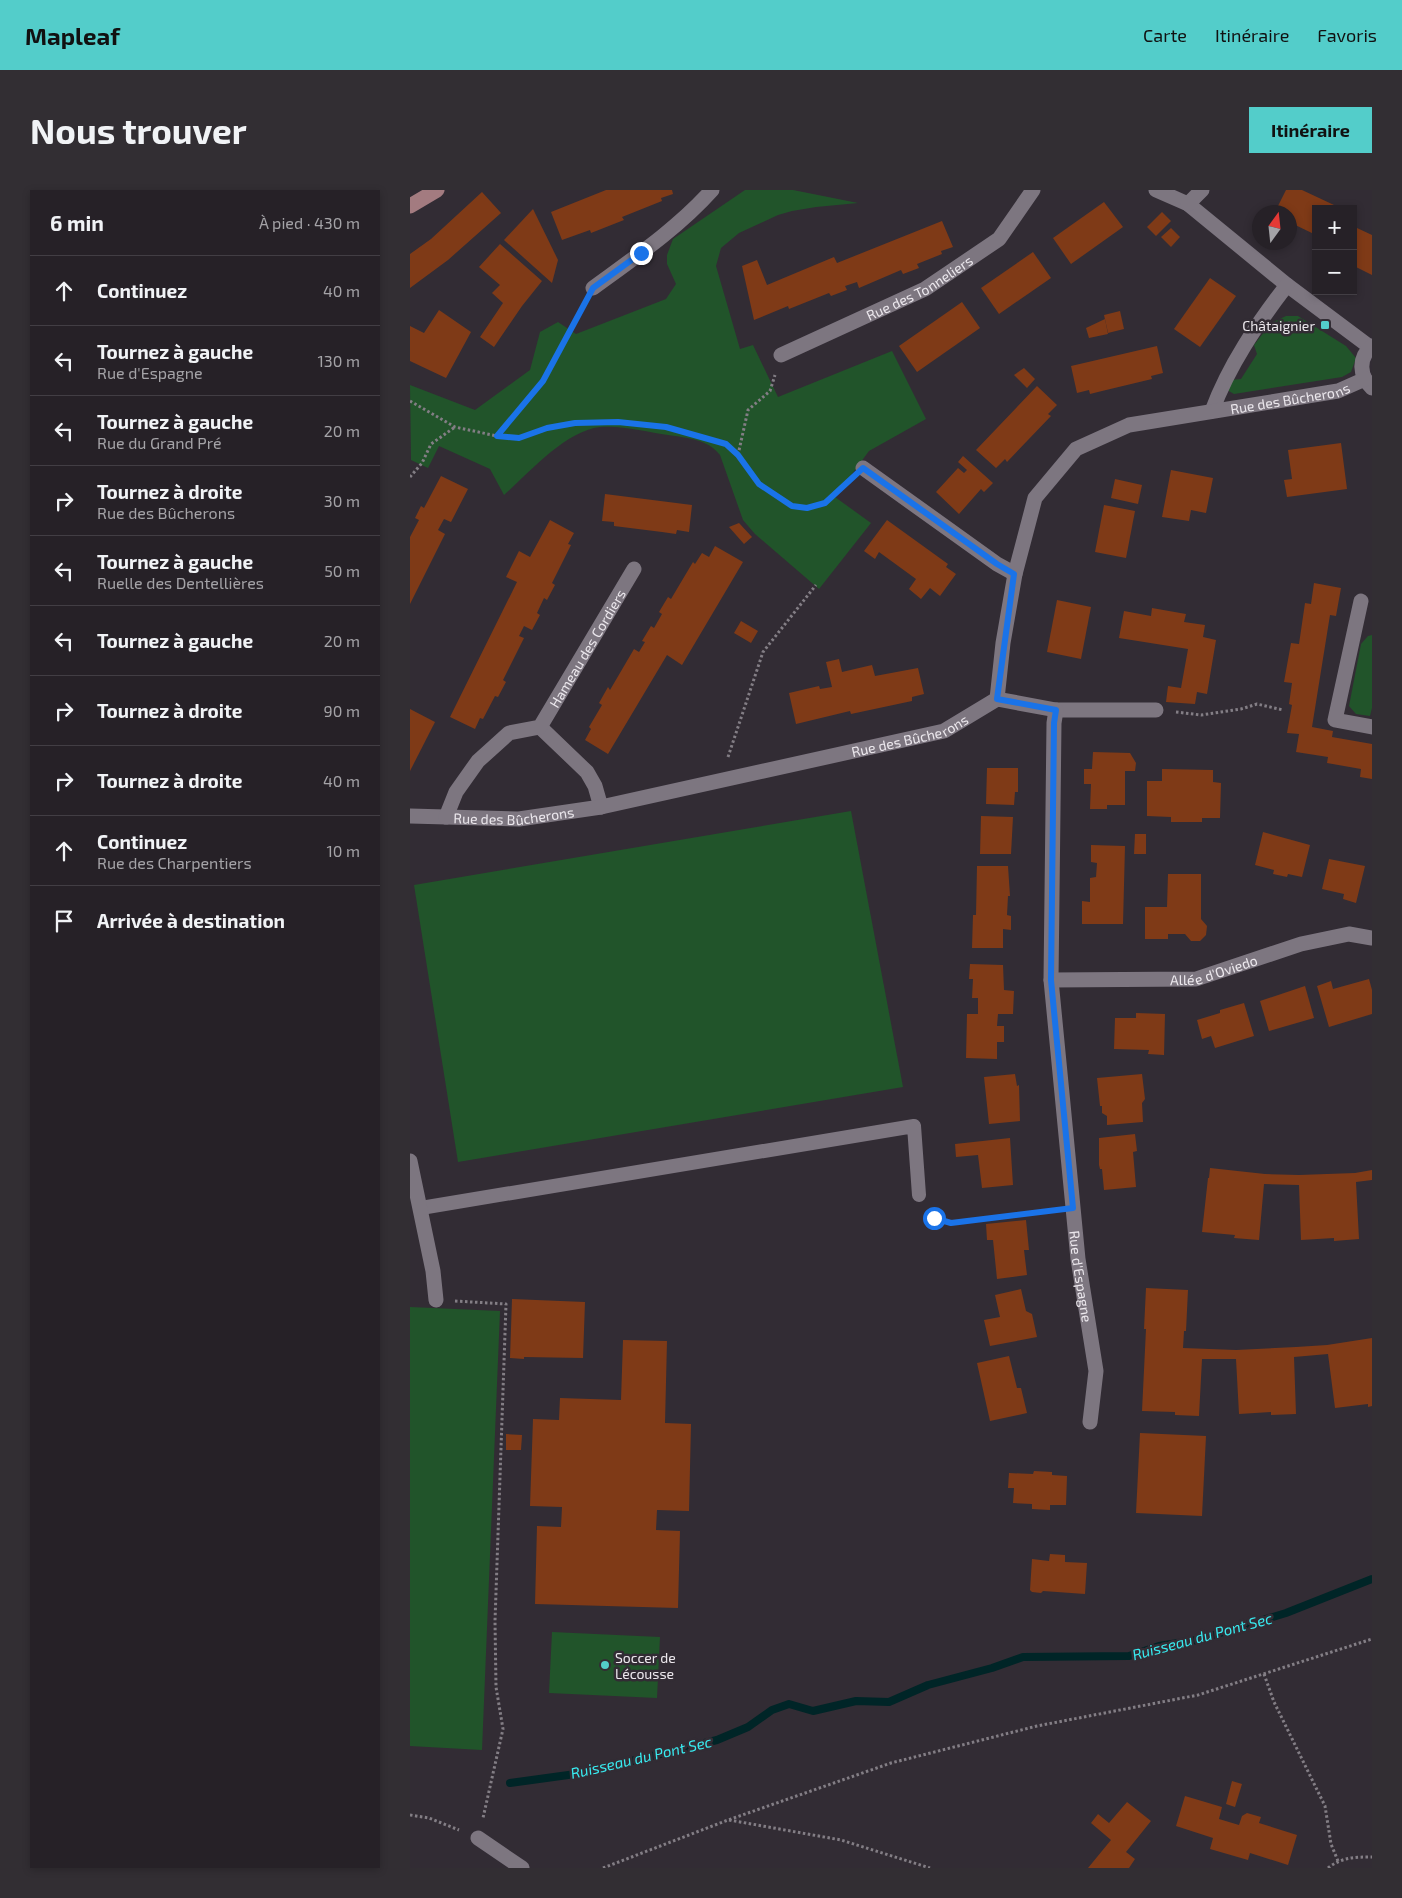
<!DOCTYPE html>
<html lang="fr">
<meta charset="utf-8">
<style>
:root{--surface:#262127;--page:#322e33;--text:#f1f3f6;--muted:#a4a3a7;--line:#423e44;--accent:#53cdca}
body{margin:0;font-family:"Exo 2",sans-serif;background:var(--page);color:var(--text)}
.controls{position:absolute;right:15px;top:15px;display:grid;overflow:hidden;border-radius:0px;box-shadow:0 2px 8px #0003}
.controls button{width:45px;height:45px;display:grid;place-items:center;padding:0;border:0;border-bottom:1px solid var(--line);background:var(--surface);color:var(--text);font:25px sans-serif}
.compass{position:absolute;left:842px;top:15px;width:45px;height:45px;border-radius:50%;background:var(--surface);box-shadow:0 2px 8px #0003;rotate:15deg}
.stop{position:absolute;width:15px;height:15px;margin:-11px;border:4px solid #1a73e8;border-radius:50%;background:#fff}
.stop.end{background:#1a73e8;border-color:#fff;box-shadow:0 1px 5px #0008}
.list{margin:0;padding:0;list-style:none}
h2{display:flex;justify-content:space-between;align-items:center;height:65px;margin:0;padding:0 20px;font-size:21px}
h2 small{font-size:16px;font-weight:400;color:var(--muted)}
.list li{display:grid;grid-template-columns:32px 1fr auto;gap:15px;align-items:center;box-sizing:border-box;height:70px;padding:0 20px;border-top:1px solid var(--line)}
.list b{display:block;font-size:19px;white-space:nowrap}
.list p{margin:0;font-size:16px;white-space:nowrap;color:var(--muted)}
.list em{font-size:16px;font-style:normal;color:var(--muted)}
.icon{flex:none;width:28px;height:28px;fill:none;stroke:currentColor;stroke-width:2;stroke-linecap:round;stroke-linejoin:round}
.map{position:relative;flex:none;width:962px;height:1678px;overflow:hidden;border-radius:0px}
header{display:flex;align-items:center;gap:30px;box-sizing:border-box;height:70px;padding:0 25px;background:var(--accent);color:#111}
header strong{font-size:24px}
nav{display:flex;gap:28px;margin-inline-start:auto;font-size:18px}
.intro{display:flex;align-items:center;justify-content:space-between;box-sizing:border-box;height:120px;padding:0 30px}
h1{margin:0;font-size:35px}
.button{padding:12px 22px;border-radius:0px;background:var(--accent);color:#111;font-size:18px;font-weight:700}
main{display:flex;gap:30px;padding:0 30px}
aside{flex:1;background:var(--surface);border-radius:0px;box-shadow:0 2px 8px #0003}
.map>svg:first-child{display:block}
.green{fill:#21542a}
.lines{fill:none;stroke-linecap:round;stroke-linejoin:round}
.stream{stroke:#002527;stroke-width:8}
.building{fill:#7f3a17}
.path{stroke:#837e85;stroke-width:3;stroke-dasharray:2.5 2.5;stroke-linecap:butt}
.lane{stroke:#7d7680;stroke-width:14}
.street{stroke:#7d7680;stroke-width:15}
.secondary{stroke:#a37b80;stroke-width:15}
.route{stroke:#1a73e8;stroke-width:6}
.poi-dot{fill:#53cdca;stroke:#322c34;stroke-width:2}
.labels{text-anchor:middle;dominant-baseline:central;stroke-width:5;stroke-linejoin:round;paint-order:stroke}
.street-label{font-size:14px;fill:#ece8ed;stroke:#322c34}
.poi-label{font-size:14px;fill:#ece8ed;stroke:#322c34;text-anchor:end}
.water-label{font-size:15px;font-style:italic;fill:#39ecf1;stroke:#322c34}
</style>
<header>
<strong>Mapleaf</strong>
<nav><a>Carte</a><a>Itinéraire</a><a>Favoris</a></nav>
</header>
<div class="intro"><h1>Nous trouver</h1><a class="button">Itinéraire</a></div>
<main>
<aside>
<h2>6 min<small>À pied · 430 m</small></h2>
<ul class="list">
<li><svg class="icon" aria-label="ahead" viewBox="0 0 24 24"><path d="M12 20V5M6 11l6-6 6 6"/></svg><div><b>Continuez</b></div><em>40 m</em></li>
<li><svg class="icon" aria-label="left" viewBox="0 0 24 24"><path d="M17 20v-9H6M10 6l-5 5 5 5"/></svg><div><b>Tournez à gauche</b><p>Rue d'Espagne</p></div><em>130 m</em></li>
<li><svg class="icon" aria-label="left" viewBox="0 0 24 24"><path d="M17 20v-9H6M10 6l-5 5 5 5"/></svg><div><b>Tournez à gauche</b><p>Rue du Grand Pré</p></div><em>20 m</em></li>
<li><svg class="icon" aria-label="right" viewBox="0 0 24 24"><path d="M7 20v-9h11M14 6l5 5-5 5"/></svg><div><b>Tournez à droite</b><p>Rue des Bûcherons</p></div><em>30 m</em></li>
<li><svg class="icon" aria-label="left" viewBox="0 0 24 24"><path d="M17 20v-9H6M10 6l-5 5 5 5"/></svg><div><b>Tournez à gauche</b><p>Ruelle des Dentellières</p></div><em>50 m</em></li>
<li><svg class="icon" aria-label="left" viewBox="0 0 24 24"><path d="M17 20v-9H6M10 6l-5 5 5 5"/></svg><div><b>Tournez à gauche</b></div><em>20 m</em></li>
<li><svg class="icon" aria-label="right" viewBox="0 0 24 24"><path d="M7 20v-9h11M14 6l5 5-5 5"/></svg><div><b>Tournez à droite</b></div><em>90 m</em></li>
<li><svg class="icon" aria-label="right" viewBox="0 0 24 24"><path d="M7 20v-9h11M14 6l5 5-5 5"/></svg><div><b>Tournez à droite</b></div><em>40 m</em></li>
<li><svg class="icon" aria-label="ahead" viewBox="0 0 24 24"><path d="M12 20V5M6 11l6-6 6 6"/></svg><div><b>Continuez</b><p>Rue des Charpentiers</p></div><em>10 m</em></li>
<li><svg class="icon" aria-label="arrive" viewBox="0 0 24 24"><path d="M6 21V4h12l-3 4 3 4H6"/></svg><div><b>Arrivée à destination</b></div></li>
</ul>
</aside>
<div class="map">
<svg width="962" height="1678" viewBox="0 0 962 1678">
<rect width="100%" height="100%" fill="#322c34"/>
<!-- green -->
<g class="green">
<path d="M 335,0 L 383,0 L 448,13 L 406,17 L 382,21 L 368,25 L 329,43 L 311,58 L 306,76 L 330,159 L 343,155 L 368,207 L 482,161 L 516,229 L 459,261 L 425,307 L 461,333 L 409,399 L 345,344 L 333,330 L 310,265 C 298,249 277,248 258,245 C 238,242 211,235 190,237 C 155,241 119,283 94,305 L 80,279 L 29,256 L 18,278 L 1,270 L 0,195 L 65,220 L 120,180 L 130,142 L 148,132 L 166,144 L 256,109 L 266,94 L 257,74 L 257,65 L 263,49 Z"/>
<path d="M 876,126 L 888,126 L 936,156 L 946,168 L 941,182 L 932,187 L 824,204 L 817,200 L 820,190 L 831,189 L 847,164 L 844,155 L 861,133 Z"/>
<path d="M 962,445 L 962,518 L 960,526 L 946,524 L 939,516 L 951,454 L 958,446 Z"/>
<path d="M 441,621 L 493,897 L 48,972 L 4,695 Z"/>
<path d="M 0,1117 L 90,1121 L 72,1560 L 0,1556 Z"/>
<path d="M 142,1442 L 250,1447 L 247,1508 L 139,1503 Z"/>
</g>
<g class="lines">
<!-- stream -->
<path class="stream" d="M 100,1593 L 173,1583 L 307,1550 L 338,1537 L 362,1520 L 379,1514 L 403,1521 L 446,1511 L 479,1512 L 518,1495 L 582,1478 L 613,1467 L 719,1466 L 749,1456 L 787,1450 L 876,1423 L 962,1389"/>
</g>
<!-- building -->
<g class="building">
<path d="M 196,0 L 262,0 L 263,4 L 251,8 L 252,11 L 212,27 L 214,30 L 181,43 L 180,40 L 152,50 L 141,22 Z"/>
<path d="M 876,0 L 892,0 L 924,15 L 922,19 L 906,19 L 906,45 L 879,32 L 879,22 L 865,22 Z"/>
<path d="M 72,2 L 91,23 L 38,70 L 0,98 L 0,64 L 21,49 Z"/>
<path d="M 694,12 L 713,37 L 661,74 L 643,48 Z"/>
<path d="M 123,19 L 148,70 L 142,93 L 94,50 Z"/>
<path d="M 752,22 L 761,31 L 746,46 L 737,37 Z"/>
<path d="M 532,31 L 543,57 L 531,61 L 532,64 L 507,74 L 509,78 L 493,84 L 491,80 L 449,98 L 447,92 L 435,96 L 437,100 L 421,106 L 419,103 L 379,119 L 378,116 L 344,130 L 332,76 L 347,70 L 357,95 L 424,67 L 427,73 Z"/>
<path d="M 761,38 L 770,47 L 761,57 L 751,47 Z"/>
<path d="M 947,38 L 962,45 L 962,85 L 944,76 L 946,73 L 943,71 L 943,45 Z"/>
<path d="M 90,54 L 132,91 L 112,116 L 84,157 L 70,147 L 93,113 L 82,103 L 90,95 L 69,77 Z"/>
<path d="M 623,62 L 641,88 L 589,124 L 571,98 Z"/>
<path d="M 800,88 L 826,106 L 790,157 L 764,139 Z"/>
<path d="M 552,112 L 570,138 L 507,182 L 489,156 Z"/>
<path d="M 29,120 L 61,142 L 36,188 L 0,171 L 0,136 L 14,143 Z"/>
<path d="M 710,121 L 714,139 L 698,143 L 694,125 Z"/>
<path d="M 695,129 L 698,144 L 679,148 L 676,138 Z"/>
<path d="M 747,156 L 753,183 L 741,186 L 742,189 L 692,201 L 680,204 L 679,200 L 667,203 L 661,176 Z"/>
<path d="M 614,178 L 625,189 L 617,198 L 604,185 Z"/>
<path d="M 627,196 L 647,215 L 638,224 L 641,226 L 597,272 L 595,269 L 586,278 L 566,260 Z"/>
<path d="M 931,253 L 937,299 L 877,307 L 874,290 L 882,289 L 878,260 Z"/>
<path d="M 553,266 L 583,293 L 574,302 L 571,299 L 549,324 L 526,302 L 548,278 L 554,283 L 557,280 L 548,272 Z"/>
<path d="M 761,280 L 803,288 L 796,323 L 781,320 L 779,331 L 752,327 Z"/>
<path d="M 31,286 L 58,299 L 41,332 L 34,329 L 28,340 L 35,344 L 0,414 L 0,347 L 9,330 L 5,328 L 11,316 L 14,318 Z"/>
<path d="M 705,289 L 732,295 L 728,314 L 701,308 Z"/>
<path d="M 195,304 L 282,315 L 279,342 L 267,340 L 266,344 L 252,342 L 204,336 L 204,332 L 192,331 Z"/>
<path d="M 694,315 L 725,321 L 716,368 L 685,362 Z"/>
<path d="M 140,330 L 164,343 L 158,354 L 161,355 L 142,393 L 145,395 L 137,410 L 134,408 L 127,423 L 130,425 L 122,440 L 114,436 L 109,446 L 114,448 L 93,490 L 96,492 L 88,507 L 85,506 L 73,529 L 70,528 L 65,539 L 40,527 L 107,392 L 96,387 L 109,361 L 120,367 Z"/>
<path d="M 477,330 L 538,374 L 536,377 L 546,384 L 530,406 L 520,398 L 511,409 L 499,399 L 506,389 L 469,362 L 465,369 L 454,361 Z"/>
<path d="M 329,333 L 342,347 L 334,354 L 319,337 Z"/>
<path d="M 305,356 L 333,372 L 272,475 L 257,465 L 198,564 L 175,550 L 181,539 L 179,537 L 192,515 L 189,513 L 198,497 L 200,500 L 224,459 L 229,462 L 235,452 L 232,451 L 241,436 L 244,438 L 252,424 L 249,422 L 258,407 L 261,409 L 283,372 L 285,374 L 292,363 L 299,367 Z"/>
<path d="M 904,393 L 931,398 L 926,426 L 920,425 L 902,537 L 923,541 L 922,547 L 962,554 L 962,589 L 950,587 L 951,579 L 917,573 L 918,567 L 886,562 L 889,544 L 877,543 L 882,515 L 879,514 L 882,493 L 874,492 L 881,453 L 889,454 L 895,413 L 901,414 Z"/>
<path d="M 647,410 L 681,417 L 671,469 L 637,462 Z"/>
<path d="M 742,418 L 776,424 L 774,432 L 795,435 L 793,447 L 806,450 L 797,504 L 787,502 L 785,514 L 756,512 L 758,496 L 771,498 L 778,459 L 709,448 L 714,421 L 741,426 Z"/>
<path d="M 331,431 L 348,441 L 341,453 L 324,443 Z"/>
<path d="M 429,469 L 432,482 L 462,475 L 465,486 L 508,478 L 514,504 L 502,507 L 502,511 L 441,524 L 440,521 L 386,534 L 379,503 L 409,496 L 410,499 L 422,497 L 416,472 Z"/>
<path d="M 0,519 L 25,532 L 0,581 Z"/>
<path d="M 683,562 L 720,563 L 726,573 L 725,581 L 715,581 L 715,615 L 697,615 L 697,619 L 680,619 L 681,594 L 674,594 L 674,579 L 682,579 Z"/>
<path d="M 577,578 L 608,578 L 608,602 L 605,602 L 604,615 L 576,614 Z"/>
<path d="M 752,579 L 803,580 L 803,592 L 811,593 L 810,628 L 792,628 L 792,632 L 761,632 L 761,627 L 737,626 L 737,591 L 752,591 Z"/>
<path d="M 571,626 L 603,627 L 601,664 L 570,664 Z"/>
<path d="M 853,642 L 900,655 L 892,687 L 878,684 L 877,687 L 863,684 L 864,680 L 845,675 Z"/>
<path d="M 725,644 L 736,644 L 736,664 L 724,664 Z"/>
<path d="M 681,655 L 715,656 L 713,734 L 672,734 L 672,711 L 680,712 L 680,688 L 686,687 L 687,673 L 681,672 Z"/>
<path d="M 919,669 L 955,676 L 946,713 L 933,709 L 934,704 L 912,699 Z"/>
<path d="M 567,676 L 598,676 L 600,706 L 598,706 L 597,725 L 601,726 L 601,740 L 593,739 L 593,758 L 562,758 L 563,725 L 566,725 Z"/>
<path d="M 758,684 L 791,684 L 791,729 L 797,736 L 796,745 L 790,751 L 781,751 L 775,744 L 758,744 L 758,749 L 735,749 L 735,717 L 757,717 Z"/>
<path d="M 560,774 L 593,775 L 594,800 L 604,801 L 603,824 L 588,824 L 587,836 L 594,836 L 594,852 L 587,852 L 587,869 L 556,868 L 557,824 L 568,824 L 568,808 L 562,808 L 563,789 L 559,789 Z"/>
<path d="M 959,789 L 962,800 L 962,824 L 919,837 L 907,796 L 921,791 L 923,799 Z"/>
<path d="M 895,796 L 904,828 L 859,841 L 850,811 Z"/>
<path d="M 834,813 L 844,846 L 805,858 L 801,846 L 792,849 L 787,830 L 810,823 L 810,820 Z"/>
<path d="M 726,823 L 755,824 L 754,865 L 738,864 L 739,860 L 704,859 L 705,828 L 726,828 Z"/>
<path d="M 605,884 L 607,896 L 609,895 L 610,931 L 579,934 L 574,887 Z"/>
<path d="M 732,884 L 735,909 L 732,913 L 733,932 L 697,935 L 697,926 L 692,923 L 692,916 L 690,916 L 687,888 Z"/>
<path d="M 725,944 L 727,961 L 723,962 L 726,997 L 694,1000 L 692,979 L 690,979 L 689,975 L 689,948 Z"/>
<path d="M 600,948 L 603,995 L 572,998 L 568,965 L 546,967 L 545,954 Z"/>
<path d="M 800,978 L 855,984 L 889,985 L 945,983 L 962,980 L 962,990 L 946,992 L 949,1049 L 924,1051 L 924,1048 L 891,1050 L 889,995 L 854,994 L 849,1050 L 824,1048 L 825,1045 L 792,1042 L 798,988 L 799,988 Z"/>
<path d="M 616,1030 L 619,1060 L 614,1060 L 617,1085 L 587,1089 L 583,1050 L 577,1050 L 576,1034 Z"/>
<path d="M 736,1098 L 778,1100 L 776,1141 L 774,1141 L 773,1158 L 826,1160 L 886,1157 L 917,1155 L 962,1148 L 962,1216 L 958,1217 L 958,1214 L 925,1218 L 918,1164 L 884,1167 L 886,1224 L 861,1225 L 861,1222 L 829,1224 L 826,1169 L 792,1169 L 789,1226 L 765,1225 L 765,1222 L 732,1221 L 736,1139 L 734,1139 Z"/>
<path d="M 611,1099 L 616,1121 L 622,1124 L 627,1147 L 580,1156 L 574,1130 L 590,1127 L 585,1105 Z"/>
<path d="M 102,1109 L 175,1112 L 173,1168 L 114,1167 L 114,1169 L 100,1168 Z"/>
<path d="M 213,1150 L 257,1151 L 255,1233 L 281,1234 L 279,1321 L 247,1320 L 246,1340 L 270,1341 L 268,1418 L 125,1414 L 127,1336 L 151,1337 L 152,1317 L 120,1316 L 123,1229 L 149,1230 L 150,1208 L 211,1210 Z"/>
<path d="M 599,1166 L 607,1198 L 611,1198 L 617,1223 L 580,1231 L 567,1173 Z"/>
<path d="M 730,1243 L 796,1246 L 792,1326 L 726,1323 Z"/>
<path d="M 96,1244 L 112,1245 L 111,1260 L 96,1260 Z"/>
<path d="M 624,1281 L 642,1282 L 642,1285 L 657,1286 L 656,1315 L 640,1315 L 640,1320 L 622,1319 L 622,1314 L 603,1313 L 604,1298 L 598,1298 L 599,1283 L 623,1284 Z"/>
<path d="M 640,1364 L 655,1365 L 655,1372 L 677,1373 L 675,1404 L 633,1401 L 631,1403 L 622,1402 L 620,1400 L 622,1369 L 639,1371 Z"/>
<path d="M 822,1591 L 832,1594 L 825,1617 L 816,1614 Z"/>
<path d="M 775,1606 L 812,1617 L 809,1629 L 829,1635 L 832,1626 L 837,1623 L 851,1627 L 849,1633 L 887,1645 L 878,1675 L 840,1663 L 838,1670 L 800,1659 L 803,1648 L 766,1636 Z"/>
<path d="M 717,1612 L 741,1631 L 716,1662 L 725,1669 L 719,1678 L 678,1678 L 701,1650 L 681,1633 L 688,1624 L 699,1633 Z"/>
</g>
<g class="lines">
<!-- path -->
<g class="path">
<path d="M 873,135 L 879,133 L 894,136"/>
<path d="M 0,211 L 45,237 L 87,246 L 133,191 L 173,116"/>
<path d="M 87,246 L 109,248 L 137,239 L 165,233 L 208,233 L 256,237 L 316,254 L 328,265 L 349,294 L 382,316 L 397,318 L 415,313 L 439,291"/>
<path d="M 328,265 L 338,220 L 360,201 L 365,185"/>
<path d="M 0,287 L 12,273 L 21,254 L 45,237"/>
<path d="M 766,522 L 791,525 L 831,519 L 847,514 L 873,520"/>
<path d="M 318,567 L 353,462 L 406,395"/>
<path d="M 518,1022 L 524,1028 L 541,1033 L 642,1020"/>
<path d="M 45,1111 L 96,1114 L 85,1431 L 86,1497 L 93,1539 L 73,1628"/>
<path d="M 854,1484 L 864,1512 L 915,1616 L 921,1654 L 928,1671"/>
<path d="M 0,1625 L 19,1628 L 49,1640"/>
<path d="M 319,1630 L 431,1650 L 520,1678"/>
<path d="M 193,1678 L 318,1630 L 481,1573 L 627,1536 L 788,1505 L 962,1449"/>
<path d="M 918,1678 C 932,1667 945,1667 962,1667"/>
</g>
<!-- lane -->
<path class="lane" d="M 11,1018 L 504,936 L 509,1005"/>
<!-- street -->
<g class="street">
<path d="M 746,0 L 778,14 L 877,95 L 960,157"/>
<path d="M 778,14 L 792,0"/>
<path d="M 183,98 C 224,68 268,38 302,0"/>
<path d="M 962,156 C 948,168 949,186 962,198"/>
<path id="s1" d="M 371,165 L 515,99 L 589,49 L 623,0"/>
<path d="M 802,221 C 819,175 847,134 877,95"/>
<path d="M 453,278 L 587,374 L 605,384"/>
<path d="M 951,411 L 925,530 L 962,537"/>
<path id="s2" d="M 587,509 L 593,453 L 605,384 L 625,308 L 666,259 L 719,235 L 928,201 L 955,189"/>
<path d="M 587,509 L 646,520 L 746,520"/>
<path id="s3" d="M 646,520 L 644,533 L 641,790 L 668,1069 L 686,1181 L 680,1232"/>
<path d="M 130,537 L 177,582 L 185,596 L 191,617"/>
<path id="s4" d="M 0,626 L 109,629 L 191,617 L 534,541 L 587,509"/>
<path id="s5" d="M 36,627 L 46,602 L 68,571 L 99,543 L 130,537 L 224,379"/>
<path id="s6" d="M 641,790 L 786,789 L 891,754 L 939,744 L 962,748"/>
<path d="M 0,971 L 23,1081 L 26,1110"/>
<path d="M 68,1648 L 112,1678"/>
</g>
<!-- secondary -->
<path class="secondary" d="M 0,16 L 27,0"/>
</g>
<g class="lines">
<!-- route -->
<path class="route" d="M 231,63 L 183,98 L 133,191 L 87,246 L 109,248 L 137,238 L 165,233 L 208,232 L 256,237 L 316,254 L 328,265 L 349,294 L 382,316 L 397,318 L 415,313 L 453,278 L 587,374 L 604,384 L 587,509 L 646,520 L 644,533 L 641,790 L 663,1018 L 541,1033 L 524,1028"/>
</g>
<!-- markers -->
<g class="poi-dot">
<rect x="910" y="130" width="10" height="10" rx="2.5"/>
<circle cx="195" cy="1475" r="5"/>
</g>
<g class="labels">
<!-- street labels -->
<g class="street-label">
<text stroke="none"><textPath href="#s1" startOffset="154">Rue des Tonneliers</textPath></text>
<text stroke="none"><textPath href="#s2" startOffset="490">Rue des Bûcherons</textPath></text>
<text stroke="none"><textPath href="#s5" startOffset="230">Hameau des Cordiers</textPath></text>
<text stroke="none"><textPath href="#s4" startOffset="509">Rue des Bûcherons</textPath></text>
<text stroke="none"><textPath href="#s4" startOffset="104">Rue des Bûcherons</textPath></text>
<text stroke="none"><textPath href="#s6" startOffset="164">Allée d'Oviedo</textPath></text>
<text stroke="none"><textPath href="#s3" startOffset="568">Rue d'Espagne</textPath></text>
</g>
<!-- poi labels -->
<g class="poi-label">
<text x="905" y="135">Châtaignier</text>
<text x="205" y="1467" text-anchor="start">Soccer de<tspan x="205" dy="16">Lécousse</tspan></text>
</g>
<!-- water labels -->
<g class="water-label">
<text transform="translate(792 1446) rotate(-15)">Ruisseau du Pont Sec</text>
<text transform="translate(231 1567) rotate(-13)">Ruisseau du Pont Sec</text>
</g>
</g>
</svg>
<div class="controls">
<button>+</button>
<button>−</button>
</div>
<svg class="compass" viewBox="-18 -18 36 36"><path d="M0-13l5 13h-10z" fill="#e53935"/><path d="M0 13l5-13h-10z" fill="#a4a3a7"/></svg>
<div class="stop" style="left:524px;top:1028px"></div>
<div class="stop end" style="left:231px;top:63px"></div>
</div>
</main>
